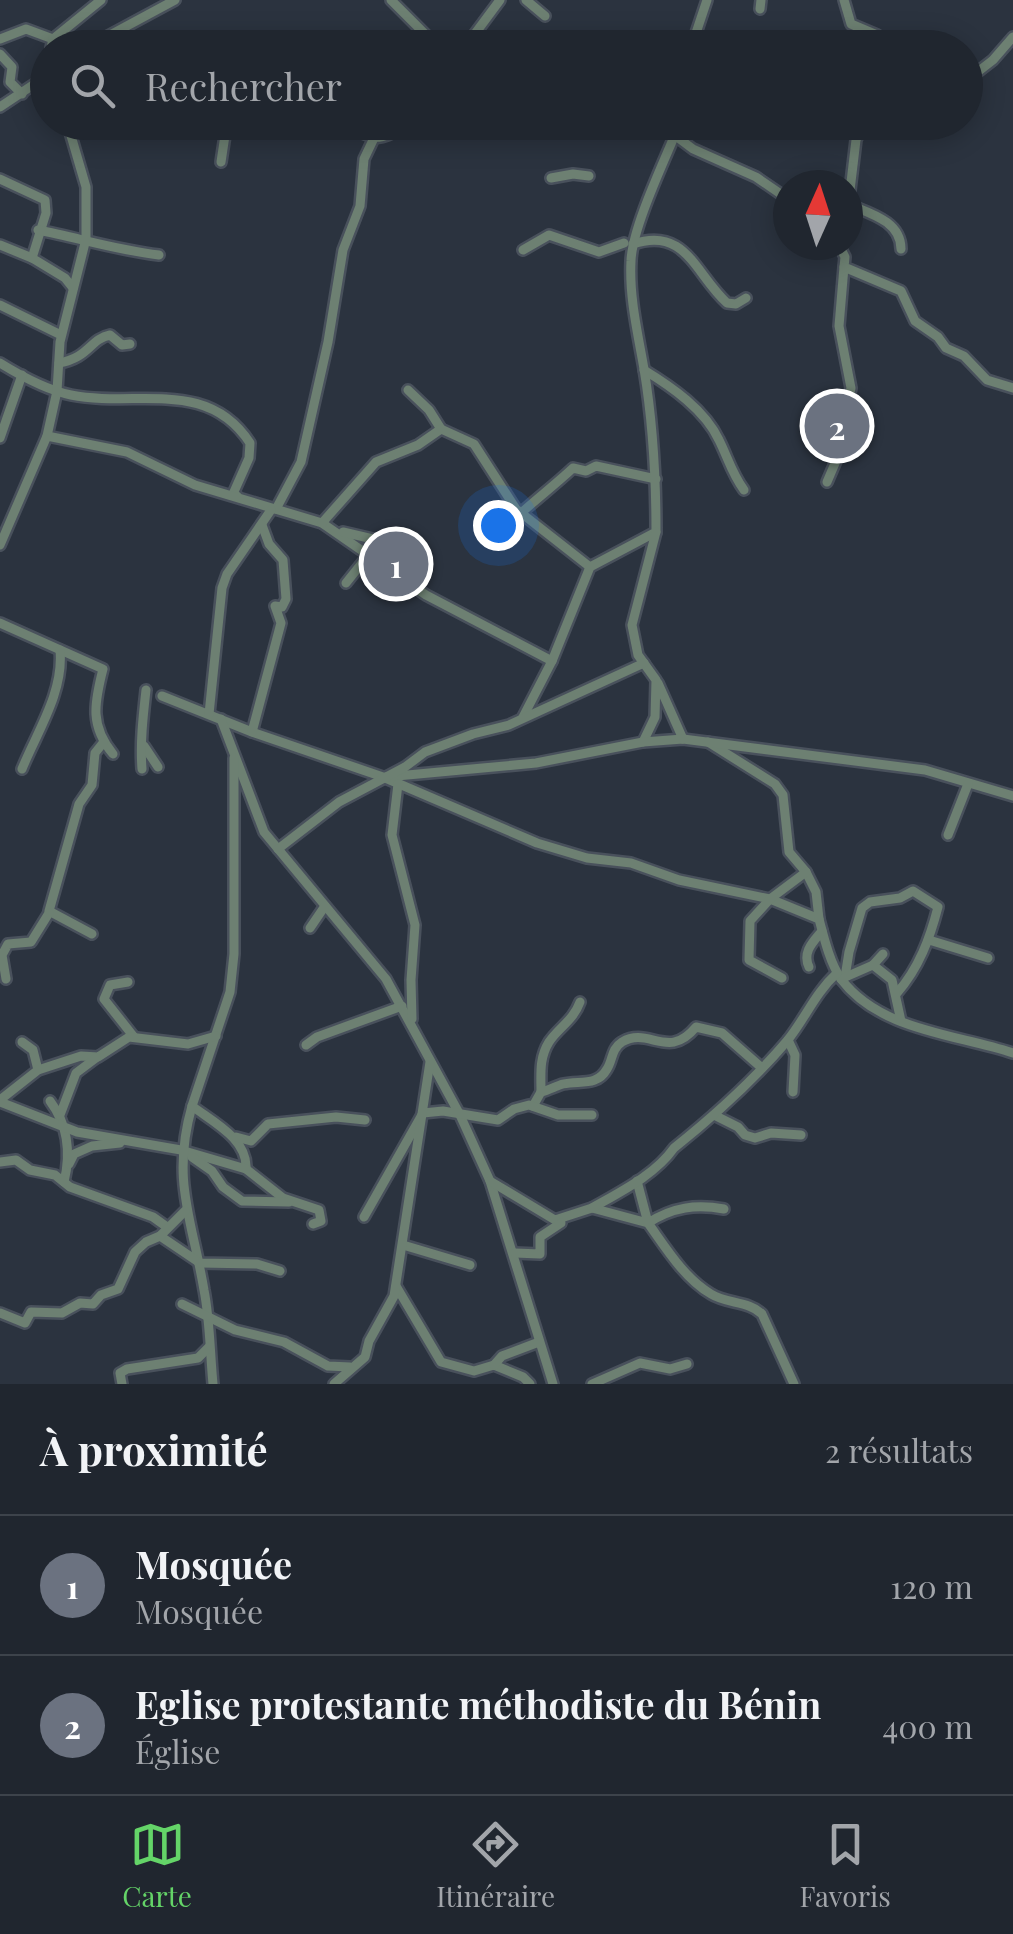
<!DOCTYPE html>
<html lang="fr">
<meta charset="utf-8">
<style>
:root{--surface:#20262f;--page:#282e37;--text:#f1f3f6;--muted:#a2a5aa;--line:#3d434b;--accent:#64d468}
body{margin:0;font-family:"Playfair Display",serif;background:var(--page);color:var(--text)}
.compass{position:absolute;left:773px;top:170px;width:90px;height:90px;border-radius:50%;background:var(--surface);box-shadow:0 5px 25px #0003;rotate:3deg}
.you{position:absolute;left:498px;top:525px;width:35px;height:35px;margin:-25px;border:8px solid #fff;border-radius:50%;background:#1a73e8;box-shadow:0 0 0 15px #1a73e833}
.badge{display:grid;place-items:center;width:65px;height:65px;border-radius:50%;background:var(--accent);color:#fff;font-size:32px;font-weight:700}
.pin{position:absolute;translate:-50% -50%;border:5px solid #fff;box-shadow:0 2px 10px #0006}
.list{margin:0;padding:0;list-style:none}
h2{display:flex;justify-content:space-between;align-items:center;height:130px;margin:0;padding:0 40px;font-size:42px}
h2 small{font-size:32px;font-weight:400;color:var(--muted)}
.list li{display:grid;grid-template-columns:65px 1fr auto;gap:30px;align-items:center;box-sizing:border-box;height:140px;padding:0 40px;border-top:2px solid var(--line)}
.list b{display:block;font-size:38px;white-space:nowrap}
.list p{margin:0;font-size:32px;white-space:nowrap;color:var(--muted)}
.list em{font-size:32px;font-style:normal;color:var(--muted)}
.icon{flex:none;width:55px;height:55px;fill:none;stroke:currentColor;stroke-width:2;stroke-linecap:round;stroke-linejoin:round}
.map{position:relative;flex:none;width:1013px;height:1384px;overflow:hidden}
.search{position:absolute;background:var(--surface);box-shadow:0 5px 25px #0003;left:30px;right:30px;top:30px;height:110px;display:flex;align-items:center;gap:25px;box-sizing:border-box;padding:0 35px;border-radius:55px;color:var(--muted);font-size:38px}
.sheet{height:410px;background:var(--surface)}
nav{display:flex;justify-content:space-around;align-items:center;box-sizing:border-box;height:140px;border-top:2px solid var(--line);background:var(--surface);font-size:28px;color:var(--muted)}
nav a{display:grid;justify-items:center;gap:5px}
nav .on{color:var(--accent)}
.map>svg:first-child{display:block}
.lines{fill:none;stroke-linecap:round;stroke-linejoin:round}
.minor-casing{stroke:#49515c;stroke-width:14}
.minor{stroke:#6d8072;stroke-width:9}
</style>
<div class="map">
<svg width="1013" height="1384" viewBox="0 0 1013 1384">
<rect width="100%" height="100%" fill="#2b333f"/>
<g class="lines">
<defs>
<g id="minor">
<path d="M 391,0 L 439,48"/>
<path d="M 526,0 L 545,16"/>
<path d="M 844,0 L 851,24 L 877,35 L 886,48"/>
<path d="M 760,9 L 761,0"/>
<path d="M 0,39 L 26,29 L 53,39"/>
<path d="M 51,48 L 53,39 L 101,0"/>
<path d="M 86,48 L 175,0"/>
<path d="M 224,48 L 233,45"/>
<path d="M 469,48 L 474,35 L 500,0"/>
<path d="M 691,48 L 707,0"/>
<path d="M 0,54 L 12,67 L 10,82 L 22,94"/>
<path d="M 966,81 L 993,60 L 1013,37"/>
<path d="M 0,107 L 48,75"/>
<path d="M 337,122 C 377,137 372,147 411,122"/>
<path d="M 451,122 L 464,122"/>
<path d="M 548,122 L 549,123"/>
<path d="M 657,122 L 693,149 L 756,177 L 788,199"/>
<path d="M 221,162 L 227,122"/>
<path d="M 551,178 L 573,174 L 589,176"/>
<path d="M 0,179 L 45,200 L 46,213 L 32,258 L 65,278 L 73,288"/>
<path d="M 808,185 L 808,184"/>
<path d="M 850,205 C 872,214 901,222 901,249"/>
<path d="M 848,207 L 856,140 L 864,122"/>
<path d="M 38,230 C 79,238 117,250 159,255"/>
<path d="M 633,244 C 686,226 695,274 727,303 L 736,304 L 746,298"/>
<path d="M 0,245 L 32,258"/>
<path d="M 839,245 L 845,257 L 844,267 L 901,291 L 915,321 L 938,337 L 946,348 L 964,356 L 987,380 L 1013,388"/>
<path d="M 523,250 L 549,235 L 599,252 L 624,243"/>
<path d="M 0,305 L 61,335"/>
<path d="M 0,363 C 21,376 47,390 71,395 C 136,408 207,377 250,443 L 249,458 L 233,494 L 237,496"/>
<path d="M 59,363 C 89,358 90,339 110,335 L 122,345 L 130,344"/>
<path d="M 644,370 C 672,387 705,410 719,440 C 728,458 732,474 744,490"/>
<path d="M 408,390 L 429,410 L 441,429"/>
<path d="M 47,436 L 127,452 L 195,485 L 322,523 L 426,595 L 552,661"/>
<path d="M 0,438 L 22,375"/>
<path d="M 827,482 L 836,461 L 851,388 L 839,326 L 844,267"/>
<path d="M 276,509 L 301,462 L 328,342 L 343,250 L 360,206 L 364,159 L 374,138"/>
<path d="M 521,513 C 539,497 557,483 573,468 L 586,471 L 596,466 L 656,479"/>
<path d="M 322,523 L 376,462 L 418,445 L 441,429 L 474,444 L 516,509 L 590,567"/>
<path d="M 343,532 L 407,547"/>
<path d="M 0,545 L 47,436 L 57,391 L 60,342 L 86,239 L 86,187 L 67,122"/>
<path d="M 346,583 L 370,553"/>
<path d="M 0,623 L 103,669 C 94,704 90,726 113,754"/>
<path d="M 658,683 L 683,739"/>
<path d="M 162,696 L 252,732 L 383,777 L 537,843 L 587,858 L 631,863 L 679,880 L 770,899 L 819,919 C 824,938 830,963 841,979 C 880,1031 956,1034 1013,1053"/>
<path d="M 209,714 L 222,588 L 227,574 L 271,510"/>
<path d="M 523,717 L 552,661 L 590,567 L 656,532 C 656,477 653,423 644,369 C 638,334 629,297 631,261 C 632,230 661,168 674,137 L 676,122"/>
<path d="M 221,719 L 264,832 L 386,979 L 460,1115 L 490,1181 L 553,1384"/>
<path d="M 252,732 L 281,623 L 275,606 L 282,607 L 286,599 L 283,560 L 269,544 L 262,525"/>
<path d="M 643,742 L 655,717 L 656,680 L 638,655 L 632,625 L 656,532"/>
<path d="M 708,742 L 775,784 L 783,795 L 789,852 L 806,872 L 816,892 L 819,919"/>
<path d="M 144,746 L 158,767"/>
<path d="M 234,758 L 234,954 L 230,992 L 192,1106 C 213,1122 248,1139 246,1169"/>
<path d="M 22,769 C 37,732 64,692 60,650"/>
<path d="M 142,769 C 140,743 143,717 146,690"/>
<path d="M 386,777 L 536,763 L 643,742 L 683,739 L 925,770 L 1013,796"/>
<path d="M 398,784 L 392,835 L 415,925 L 411,980 L 412,1019"/>
<path d="M 948,835 L 968,784"/>
<path d="M 278,849 L 339,802 L 405,767 L 425,752 L 473,734 L 509,725 L 644,663"/>
<path d="M 310,928 L 325,906"/>
<path d="M 92,934 L 49,911 L 79,804 L 92,785 L 95,753 L 103,743"/>
<path d="M 929,940 L 988,958"/>
<path d="M 873,965 L 883,954"/>
<path d="M 809,967 C 802,952 813,942 822,931"/>
<path d="M 845,977 L 849,952 L 862,908 L 870,902 L 900,898 L 913,891 L 938,907 C 930,938 919,968 897,993"/>
<path d="M 782,978 L 749,960 L 750,921 L 770,899 L 806,872"/>
<path d="M 6,979 L 2,955 L 8,944 L 31,942 L 49,913"/>
<path d="M 841,979 L 873,965 L 892,980 L 901,1021"/>
<path d="M 128,982 L 110,985 L 104,999 L 134,1037"/>
<path d="M 788,1040 L 795,1055 L 793,1092"/>
<path d="M 22,1042 L 33,1050 L 38,1070"/>
<path d="M 306,1045 L 317,1037 L 402,1006"/>
<path d="M 541,1092 C 541,1074 539,1058 549,1042 C 559,1027 573,1021 580,1002"/>
<path d="M 0,1100 L 38,1070 L 81,1056 L 98,1057 L 129,1037 L 188,1044 L 216,1036"/>
<path d="M 50,1101 C 68,1125 71,1153 64,1182"/>
<path d="M 0,1102 L 77,1132 L 181,1150 L 246,1169 L 283,1198 L 319,1210 L 321,1221 L 313,1224"/>
<path d="M 192,1106 C 171,1180 192,1219 204,1290 C 210,1321 210,1353 213,1384"/>
<path d="M 533,1106 L 541,1092 C 549,1090 556,1086 563,1084 C 579,1080 597,1087 607,1069 C 613,1060 611,1049 622,1042 C 649,1026 668,1061 696,1027 L 722,1033 L 762,1068"/>
<path d="M 60,1115 L 76,1073 L 96,1058"/>
<path d="M 714,1115 L 738,1127 L 745,1135 L 755,1138 L 771,1133 L 801,1135"/>
<path d="M 236,1137 L 251,1141 L 268,1124 L 336,1117 L 365,1120"/>
<path d="M 192,1157 L 212,1171 L 223,1187 L 242,1201 L 289,1202"/>
<path d="M 0,1162 L 16,1160 L 30,1170 L 55,1175 L 70,1187 L 153,1217 L 167,1227"/>
<path d="M 69,1164 L 74,1154 L 92,1146 L 120,1143"/>
<path d="M 490,1181 L 555,1220 L 592,1208 L 648,1223 C 666,1248 684,1278 711,1294 C 727,1304 749,1301 762,1314 L 794,1384"/>
<path d="M 637,1181 L 648,1223 C 673,1207 696,1204 724,1209"/>
<path d="M 592,1208 C 620,1192 655,1175 674,1148 C 714,1116 753,1081 787,1041 C 805,1019 815,993 837,973"/>
<path d="M 364,1217 L 423,1113 L 443,1111 L 498,1120 L 514,1109 L 529,1105 L 558,1115 L 592,1115"/>
<path d="M 160,1236 L 200,1263 L 257,1264 L 280,1271"/>
<path d="M 403,1245 L 470,1265"/>
<path d="M 515,1253 L 540,1254 L 540,1237 L 561,1223"/>
<path d="M 396,1286 L 441,1362 L 474,1371 L 494,1365 L 523,1377 L 530,1384"/>
<path d="M 182,1304 L 235,1330 L 284,1342 L 328,1366 L 350,1367"/>
<path d="M 0,1313 L 25,1323 L 31,1312 L 62,1313 L 80,1303 L 93,1304 L 101,1295 L 118,1289 L 135,1252 L 146,1242 L 160,1236 L 185,1211"/>
<path d="M 494,1365 L 502,1356 L 539,1342"/>
<path d="M 122,1384 L 120,1373 L 127,1369 L 198,1358 L 209,1347"/>
<path d="M 334,1384 L 365,1357 L 369,1341 L 394,1296 L 430,1062"/>
<path d="M 592,1384 L 640,1363 L 670,1369 L 687,1364"/>
</g>
</defs>
<!-- minor casing -->
<use href="#minor" class="minor-casing"/>
<!-- minor -->
<use href="#minor" class="minor"/>
</g>
</svg>
<svg class="compass" viewBox="-18 -18 36 36"><path d="M0-13l5 13h-10z" fill="#e53935"/><path d="M0 13l5-13h-10z" fill="#a2a5aa"/></svg>
<div class="you"></div>
<div class="pin badge" style="left:396px;top:564px;background:#6b7280">1</div>
<div class="pin badge" style="left:837px;top:426px;background:#6b7280">2</div>
<div class="search"><svg class="icon" aria-label="search" viewBox="0 0 24 24"><circle cx="10" cy="10" r="6"/><path d="M15 15l6 6"/></svg>Rechercher</div>
</div>
<section class="sheet">
<h2>À proximité<small>2 résultats</small></h2>
<ul class="list">
<li><span class="badge" style="background:#6b7280">1</span><div><b>Mosquée</b><p>Mosquée</p></div><em>120 m</em></li>
<li><span class="badge" style="background:#6b7280">2</span><div><b>Eglise protestante méthodiste du Bénin</b><p>Église</p></div><em>400 m</em></li>
</ul>
</section>
<nav>
<a class="on"><svg class="icon" aria-label="map" viewBox="0 0 24 24"><path d="M3 6l6-2 6 2 6-2v14l-6 2-6-2-6 2zM9 4v14M15 6v14"/></svg>Carte</a>
<a><svg class="icon" aria-label="directions" viewBox="0 0 24 24"><path d="M12 3l9 9-9 9-9-9zM9 14v-3h6M13 9l2 2-2 2"/></svg>Itinéraire</a>
<a><svg class="icon" aria-label="saved" viewBox="0 0 24 24"><path d="M7 4h10v16l-5-4-5 4z"/></svg>Favoris</a>
</nav>
